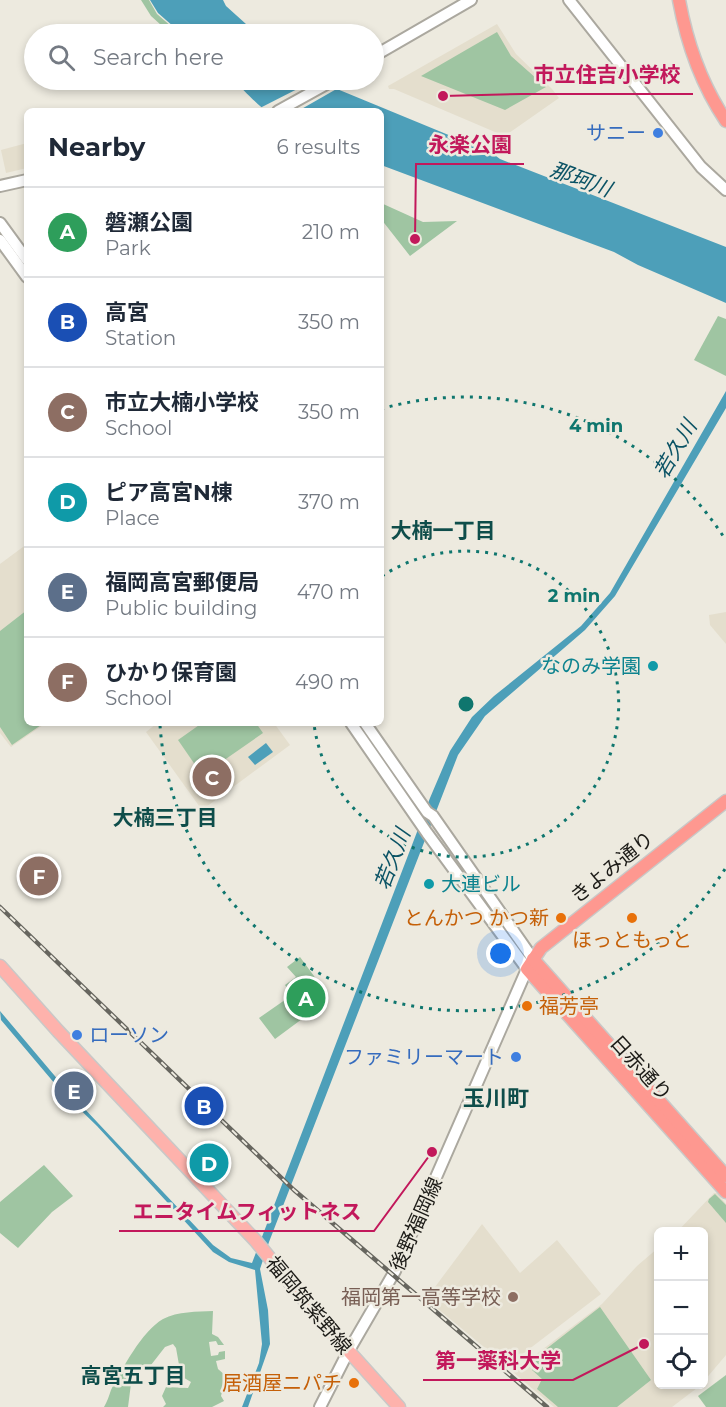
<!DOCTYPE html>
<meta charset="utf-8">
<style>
:root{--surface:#fff;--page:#f6f6f7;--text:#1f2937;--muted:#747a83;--line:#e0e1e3;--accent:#0f766e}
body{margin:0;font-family:Montserrat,"Noto Sans JP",sans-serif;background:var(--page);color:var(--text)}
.controls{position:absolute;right:18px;bottom:18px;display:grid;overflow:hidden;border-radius:9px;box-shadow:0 3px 9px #0003}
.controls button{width:54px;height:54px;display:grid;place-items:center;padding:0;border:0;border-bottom:2px solid var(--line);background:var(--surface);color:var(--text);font:30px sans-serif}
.you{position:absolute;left:501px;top:954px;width:21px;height:21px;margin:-15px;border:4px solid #fff;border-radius:50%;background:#1a73e8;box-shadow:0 0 0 9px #1a73e833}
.badge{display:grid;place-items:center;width:39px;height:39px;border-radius:50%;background:var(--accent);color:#fff;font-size:20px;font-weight:700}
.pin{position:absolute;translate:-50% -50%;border:3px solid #fff;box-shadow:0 2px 6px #0006}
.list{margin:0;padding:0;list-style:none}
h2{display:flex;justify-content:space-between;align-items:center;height:78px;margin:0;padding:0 24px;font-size:26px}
h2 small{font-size:20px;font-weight:400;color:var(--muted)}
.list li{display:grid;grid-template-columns:39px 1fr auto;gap:18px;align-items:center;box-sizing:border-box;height:90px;padding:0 24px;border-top:2px solid var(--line)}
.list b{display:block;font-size:22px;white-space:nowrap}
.list p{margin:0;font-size:20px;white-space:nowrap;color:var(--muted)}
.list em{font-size:20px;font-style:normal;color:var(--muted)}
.icon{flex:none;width:33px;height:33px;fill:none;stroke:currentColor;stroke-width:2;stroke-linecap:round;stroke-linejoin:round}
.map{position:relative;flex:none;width:726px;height:1407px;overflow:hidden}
.search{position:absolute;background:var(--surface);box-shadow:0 3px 9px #0003;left:24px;top:24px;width:360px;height:66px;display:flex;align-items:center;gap:15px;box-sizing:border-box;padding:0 21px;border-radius:33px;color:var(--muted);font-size:22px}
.panel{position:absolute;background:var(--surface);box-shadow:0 3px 9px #0003;left:24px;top:108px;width:360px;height:618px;border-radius:9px}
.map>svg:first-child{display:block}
.built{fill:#e4decd}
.green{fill:#9fc5a2}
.water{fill:#4d9fb9}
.pier{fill:#edeadf}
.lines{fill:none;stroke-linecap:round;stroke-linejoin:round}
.secondary-casing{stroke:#aba89f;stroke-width:14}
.primary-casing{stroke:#c9c8c7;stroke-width:15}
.trunk-casing{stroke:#c9c8c7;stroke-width:15}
.secondary{stroke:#fff;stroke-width:10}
.primary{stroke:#feb2ac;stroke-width:12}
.trunk{stroke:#fe9890;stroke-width:12}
.rail-casing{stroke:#67665f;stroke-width:4.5}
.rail{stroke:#edeadf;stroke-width:2;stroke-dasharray:7;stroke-linecap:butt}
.ring{fill:none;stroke:#0f766e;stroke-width:3;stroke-dasharray:3 6}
.shop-dot{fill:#3f7fe0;stroke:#edeadf;stroke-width:2}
.culture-dot{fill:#0f9aa8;stroke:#edeadf;stroke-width:2}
.food-dot{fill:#e8710a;stroke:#edeadf;stroke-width:2}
.education-dot{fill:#8d6e63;stroke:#edeadf;stroke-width:2}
.labels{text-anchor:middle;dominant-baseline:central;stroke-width:5;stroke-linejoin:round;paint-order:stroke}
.shop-label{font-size:20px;fill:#366cbe;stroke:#edeadf;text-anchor:end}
.culture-label{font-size:20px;fill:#0d838f;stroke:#edeadf;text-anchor:end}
.street-label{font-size:20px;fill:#1c1b17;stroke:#edeadf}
.food-label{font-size:20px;fill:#c56008;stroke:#edeadf;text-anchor:end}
.education-label{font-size:20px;fill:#785e54;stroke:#edeadf;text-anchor:end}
.water-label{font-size:21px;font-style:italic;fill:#0b5365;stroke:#edeadf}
.neighbourhood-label{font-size:21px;font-weight:bold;fill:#0e4d4a;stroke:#edeadf}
.quarter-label{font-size:22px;font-weight:bold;fill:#0e4d4a;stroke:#edeadf}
.centre{fill:#0f766e;stroke:#edeadf;stroke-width:3}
.ring-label{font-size:18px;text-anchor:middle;font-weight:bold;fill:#0f766e;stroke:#edeadf;stroke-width:5;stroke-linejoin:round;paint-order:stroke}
.leader{fill:none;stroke:#c2185b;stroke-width:2}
.callout-dot{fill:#c2185b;stroke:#edeadf;stroke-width:2}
.callout-label{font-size:21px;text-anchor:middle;font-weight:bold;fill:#c2185b;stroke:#edeadf;stroke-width:5;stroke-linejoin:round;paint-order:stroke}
</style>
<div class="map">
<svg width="726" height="1407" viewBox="0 0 726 1407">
<rect width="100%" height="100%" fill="#edeadf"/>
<!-- built -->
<g class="built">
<path d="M 497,24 L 516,54 L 552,89 L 559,98 L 509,133 L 502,135 L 394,89 L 389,89 L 388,86 Z"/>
<path d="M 27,143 L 27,168 L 6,173 L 1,150 Z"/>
<path d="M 27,544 L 27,723 L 46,723 L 11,747 L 0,733 L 0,564 Z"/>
<path d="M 726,612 L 726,644 L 710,625 L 709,615 Z"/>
<path d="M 157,723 L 274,723 L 290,745 L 202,810 L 146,732 Z"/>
<path d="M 714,1193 L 717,1193 L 726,1204 L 726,1355 L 704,1381 L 704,1232 L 677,1232 Z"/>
<path d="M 482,1224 L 520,1273 L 557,1240 L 601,1294 L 507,1366 L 426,1299 Z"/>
<path d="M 658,1248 L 658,1384 L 700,1385 L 697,1388 L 672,1407 L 554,1407 L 513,1372 L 602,1304 L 637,1266 Z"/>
</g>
<!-- green -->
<g class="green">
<path d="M 141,0 L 149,0 L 157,14 L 180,34 L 171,34 L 151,16 Z"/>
<path d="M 497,32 L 511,56 L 546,87 L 505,110 L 421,76 Z"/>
<path d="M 381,203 L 423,222 L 457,221 L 410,256 L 381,219 Z"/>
<path d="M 718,316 L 726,319 L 726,376 L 694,360 Z"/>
<path d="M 27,610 L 27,723 L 44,723 L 12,745 L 0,727 L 0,631 Z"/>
<path d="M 202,723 L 256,723 L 263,733 L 220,763 L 218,760 L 200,772 L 178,740 Z"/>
<path d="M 300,957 L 325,991 L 325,1002 L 275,1039 L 259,1018 L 292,995 L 285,985 L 296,977 L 287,967 Z"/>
<path d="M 44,1165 L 73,1196 L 52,1212 L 18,1248 L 0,1233 L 0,1202 Z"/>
<path d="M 715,1194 L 726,1205 L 726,1223 L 708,1202 L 709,1199 Z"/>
<path d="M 600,1307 L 651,1380 L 617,1407 L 558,1407 L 537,1389 L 542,1379 L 532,1370 L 532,1360 Z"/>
<path d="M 213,1311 L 212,1334 L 218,1337 L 224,1345 L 218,1345 L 216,1341 L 209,1342 L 211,1356 L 218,1355 L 219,1352 L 225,1351 L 225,1359 L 216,1361 L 218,1369 L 226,1376 L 221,1396 L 224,1401 L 212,1407 L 163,1407 L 166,1404 L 162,1396 L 166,1387 L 188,1388 L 191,1382 L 181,1376 L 176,1348 L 173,1344 L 165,1347 L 151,1365 L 132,1376 L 128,1407 L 104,1407 C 107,1402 109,1396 111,1390 C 122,1369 142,1331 163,1319 C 178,1311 197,1312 213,1311 Z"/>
<path d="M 726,1375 L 726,1407 L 706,1407 L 698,1396 Z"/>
</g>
<!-- water -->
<g class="water">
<path d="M 150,0 L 223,0 L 226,6 L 257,34 L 182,34 L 158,13 Z"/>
<path d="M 233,80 L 321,80 L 337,89 L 468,143 L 486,149 L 488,154 L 493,154 L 495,150 L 498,151 L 496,156 L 500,159 L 726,247 L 726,303 L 638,265 L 614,252 L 381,165 L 381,111 L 267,111 C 259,107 241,87 233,80 Z"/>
<path d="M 726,391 L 726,408 L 615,596 L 585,630 L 485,716 L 458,755 L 269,1242 L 260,1269 L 268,1310 L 270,1344 L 248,1407 L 242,1407 L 259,1363 L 262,1344 L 255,1270 L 229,1262 L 213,1252 L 97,1126 L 61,1091 L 1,1020 L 0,1011 L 65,1088 L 213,1245 L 231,1258 L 252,1263 L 430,798 L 450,751 L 472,717 L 494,696 L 581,626 L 610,593 Z"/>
<path d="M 266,743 L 273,752 L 255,765 L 248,757 Z"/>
</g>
<!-- pier -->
<path class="pier" d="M 315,80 L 327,80 L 340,87 L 298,111 L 261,111 L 258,109 Z"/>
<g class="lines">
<defs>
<g id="secondary">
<path d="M 569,0 L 701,167 L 726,190"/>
<path d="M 374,56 L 471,0"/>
<path d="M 278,111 L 334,80"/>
<path d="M 0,186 L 27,180"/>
<path d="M 0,223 L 27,260"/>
<path d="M 0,240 L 27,277"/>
<path d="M 365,723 L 427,812 L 433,816 L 533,959"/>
<path d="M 320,1407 L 348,1352 L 395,1271 L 527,969 L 427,833 L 351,723"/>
</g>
<path id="primary" d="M 0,966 L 58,1031 L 255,1240 L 318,1317 L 399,1407"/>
<g id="trunk">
<path d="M 679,0 C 687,44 701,84 726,121"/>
<path d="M 726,801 L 541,948 L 527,969 L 726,1192"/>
<path d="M 533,959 L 726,1176"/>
</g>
</defs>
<!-- secondary casing -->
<use href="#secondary" class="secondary-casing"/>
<!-- primary casing -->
<use href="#primary" class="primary-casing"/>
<!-- trunk casing -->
<use href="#trunk" class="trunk-casing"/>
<!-- secondary -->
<use href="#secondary" class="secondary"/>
<!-- primary -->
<use href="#primary" class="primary"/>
<!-- trunk -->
<use href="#trunk" class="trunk"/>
<defs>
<path id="rail" d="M 0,907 L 294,1190 L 547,1407"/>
</defs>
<!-- rail casing -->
<use href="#rail" class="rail-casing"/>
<!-- rail -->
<use href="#rail" class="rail"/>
</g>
<!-- distance rings -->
<g class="ring">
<path d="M382 576A153 153 0 1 1 314 724"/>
<path d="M725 869A307 307 0 0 1 160 725M381 409A307 307 0 0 1 725 539"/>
</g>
<!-- markers -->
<g class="shop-dot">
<circle cx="658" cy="133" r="6"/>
<circle cx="77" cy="1035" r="6"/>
<circle cx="516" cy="1057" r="6"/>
</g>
<g class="culture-dot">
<circle cx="653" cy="666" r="6"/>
<circle cx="429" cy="884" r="6"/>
</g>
<g class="food-dot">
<circle cx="561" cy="918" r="6"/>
<circle cx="632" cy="918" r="6"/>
<circle cx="527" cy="1006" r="6"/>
<circle cx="354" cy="1383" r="6"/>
</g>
<circle class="education-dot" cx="513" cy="1297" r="6"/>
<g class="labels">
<!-- shop labels -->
<g class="shop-label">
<text x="646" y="133">サニー</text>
<text x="89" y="1035" text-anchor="start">ローソン</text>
<text x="504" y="1057">ファミリーマート</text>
</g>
<!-- culture labels -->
<g class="culture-label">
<text x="641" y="666">なのみ学園</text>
<text x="441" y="884" text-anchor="start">大連ビル</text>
</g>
<!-- street labels -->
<g class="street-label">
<text transform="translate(612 867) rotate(-39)">きよみ通り</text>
<text transform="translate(641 1068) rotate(48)">日赤通り</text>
<text transform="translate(416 1224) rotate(-66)">後野福岡線</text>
<text transform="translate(309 1305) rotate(50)">福岡筑紫野線</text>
</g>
<!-- food labels -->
<g class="food-label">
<text x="549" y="918">とんかつ かつ新</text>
<text x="632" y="940" text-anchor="middle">ほっともっと</text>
<text x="539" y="1006" text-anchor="start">福芳亭</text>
<text x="342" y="1383">居酒屋ニパチ</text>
</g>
<!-- education labels -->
<g class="education-label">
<text x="501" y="1297">福岡第一高等学校</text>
</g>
<!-- water labels -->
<g class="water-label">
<text transform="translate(581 179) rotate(20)">那珂川</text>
<text transform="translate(675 449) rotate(-60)">若久川</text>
<text transform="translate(392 859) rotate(-69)">若久川</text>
</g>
<!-- neighbourhood labels -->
<g class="neighbourhood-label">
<text x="443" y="530">大楠一丁目</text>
<text x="165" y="817">大楠三丁目</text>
<text x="133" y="1375">高宮五丁目</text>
</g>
<!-- quarter labels -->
<g class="quarter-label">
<text x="496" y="1098">玉川町</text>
</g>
</g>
<circle cx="466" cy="704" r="9" class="centre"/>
<g class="ring-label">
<text x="596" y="432">4 min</text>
<text x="574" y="602">2 min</text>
</g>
<!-- callouts -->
<path class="leader" d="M443 96L522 94H693M415 239L416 164H524M432 1152L374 1231H119M644 1344L573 1380H423"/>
<g class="callout-dot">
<circle cx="443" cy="96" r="6"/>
<circle cx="415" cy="239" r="6"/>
<circle cx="432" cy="1152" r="6"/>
<circle cx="644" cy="1344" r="6"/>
</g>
<g class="callout-label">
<text x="607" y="82">市立住吉小学校</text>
<text x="470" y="152">永楽公園</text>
<text x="247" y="1219">エニタイムフィットネス</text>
<text x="498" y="1368">第一薬科大学</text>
</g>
</svg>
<div class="controls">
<button>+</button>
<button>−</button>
<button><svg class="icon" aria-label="locate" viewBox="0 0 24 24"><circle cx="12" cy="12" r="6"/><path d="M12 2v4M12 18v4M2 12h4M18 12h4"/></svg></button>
</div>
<div class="you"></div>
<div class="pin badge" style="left:306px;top:998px;background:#2e9e5b">A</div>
<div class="pin badge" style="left:204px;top:1106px;background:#1a4fb4">B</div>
<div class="pin badge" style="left:212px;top:777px;background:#8d6e63">C</div>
<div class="pin badge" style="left:209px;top:1163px;background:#0f9aa8">D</div>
<div class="pin badge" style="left:74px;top:1091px;background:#5c6f8a">E</div>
<div class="pin badge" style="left:39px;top:876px;background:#8d6e63">F</div>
<div class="search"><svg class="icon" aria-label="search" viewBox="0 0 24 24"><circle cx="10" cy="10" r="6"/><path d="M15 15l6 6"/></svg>Search here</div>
<section class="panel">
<h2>Nearby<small>6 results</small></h2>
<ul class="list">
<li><span class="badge" style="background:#2e9e5b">A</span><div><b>磐瀬公園</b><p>Park</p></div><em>210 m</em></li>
<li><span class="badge" style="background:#1a4fb4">B</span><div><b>高宮</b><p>Station</p></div><em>350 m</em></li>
<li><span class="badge" style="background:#8d6e63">C</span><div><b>市立大楠小学校</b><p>School</p></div><em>350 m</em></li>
<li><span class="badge" style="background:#0f9aa8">D</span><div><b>ピア高宮N棟</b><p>Place</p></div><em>370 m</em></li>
<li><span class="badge" style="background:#5c6f8a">E</span><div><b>福岡高宮郵便局</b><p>Public building</p></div><em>470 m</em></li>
<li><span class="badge" style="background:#8d6e63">F</span><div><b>ひかり保育園</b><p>School</p></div><em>490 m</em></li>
</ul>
</section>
</div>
